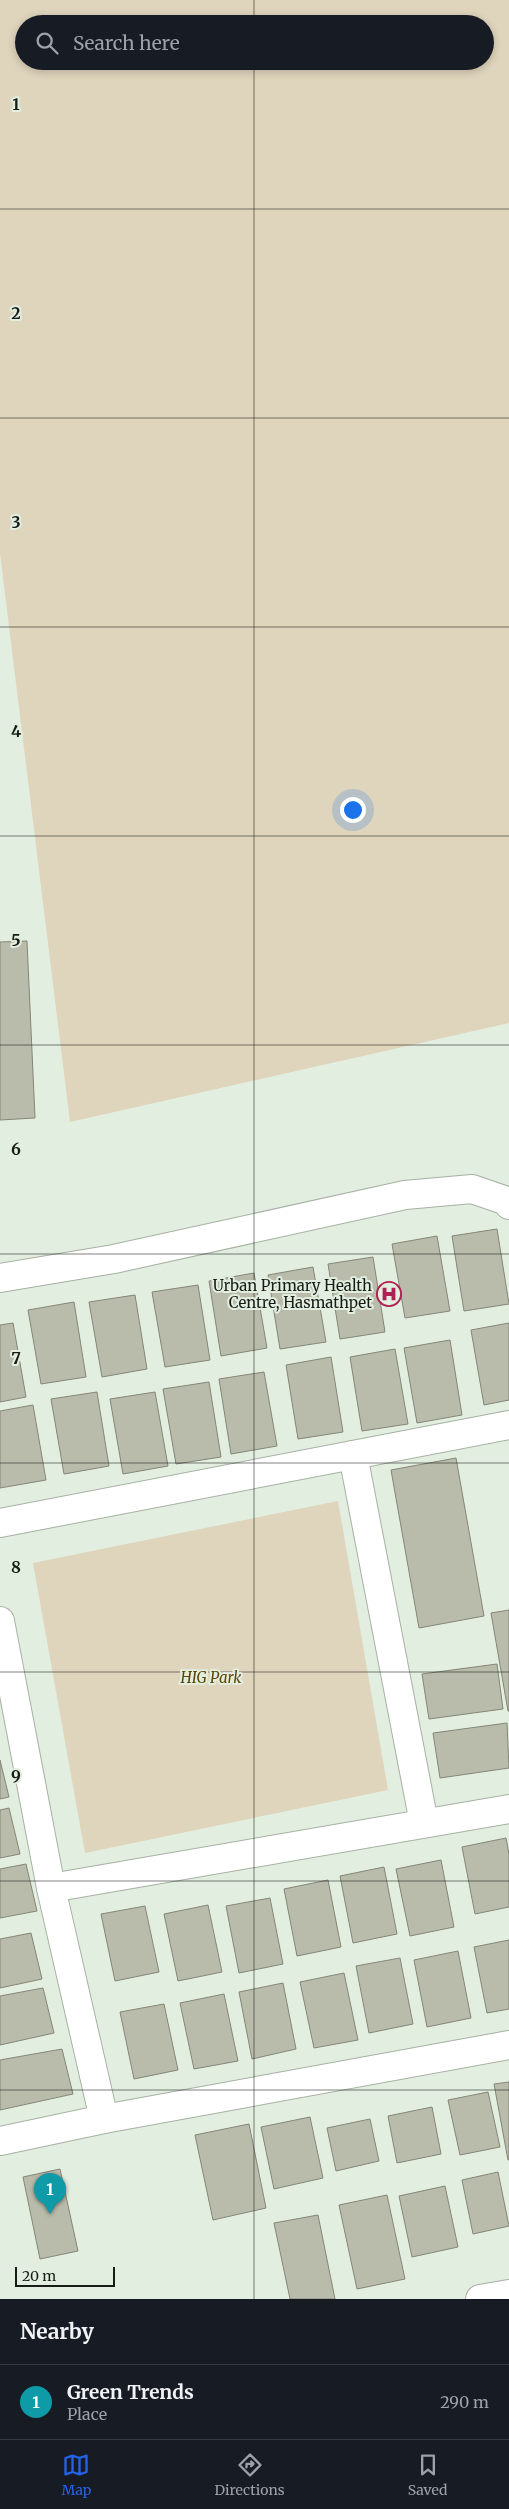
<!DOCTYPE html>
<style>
:root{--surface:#171b24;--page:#20242c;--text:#f1f3f6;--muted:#9ea1a6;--line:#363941;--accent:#2563eb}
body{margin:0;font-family:Merriweather,serif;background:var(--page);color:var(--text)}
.scale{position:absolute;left:15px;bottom:12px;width:100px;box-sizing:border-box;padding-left:5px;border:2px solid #181c17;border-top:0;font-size:14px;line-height:18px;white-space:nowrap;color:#181c17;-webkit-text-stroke:4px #e2eedf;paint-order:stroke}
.you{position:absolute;left:352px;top:809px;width:18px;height:18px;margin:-12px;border:4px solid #fff;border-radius:50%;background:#1a73e8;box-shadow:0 0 0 8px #1a73e833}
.badge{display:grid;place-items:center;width:32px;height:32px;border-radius:50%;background:var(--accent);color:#fff;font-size:16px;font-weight:700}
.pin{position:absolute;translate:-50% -41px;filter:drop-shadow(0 1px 2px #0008)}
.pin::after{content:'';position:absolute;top:26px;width:18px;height:15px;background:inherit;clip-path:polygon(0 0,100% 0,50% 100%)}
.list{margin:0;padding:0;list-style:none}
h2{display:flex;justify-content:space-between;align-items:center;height:65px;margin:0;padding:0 20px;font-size:21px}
h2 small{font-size:16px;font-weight:400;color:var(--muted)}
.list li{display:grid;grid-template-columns:32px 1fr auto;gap:15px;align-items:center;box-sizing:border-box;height:75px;padding:0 20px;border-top:1px solid var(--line)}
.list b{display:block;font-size:19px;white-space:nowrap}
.list p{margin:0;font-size:16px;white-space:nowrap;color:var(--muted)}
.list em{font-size:16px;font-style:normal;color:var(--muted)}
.icon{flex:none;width:28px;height:28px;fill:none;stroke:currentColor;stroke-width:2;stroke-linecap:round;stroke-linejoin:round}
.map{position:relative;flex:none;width:509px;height:2299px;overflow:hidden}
.search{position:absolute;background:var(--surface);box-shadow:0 2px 8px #0003;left:15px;right:15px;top:15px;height:55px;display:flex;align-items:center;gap:12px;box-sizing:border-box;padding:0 18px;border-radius:28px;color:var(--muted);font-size:19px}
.sheet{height:140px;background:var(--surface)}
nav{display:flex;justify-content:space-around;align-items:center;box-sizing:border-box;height:70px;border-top:1px solid var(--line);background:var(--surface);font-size:14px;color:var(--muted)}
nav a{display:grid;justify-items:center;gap:2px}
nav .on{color:var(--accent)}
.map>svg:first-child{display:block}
.green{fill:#dfd4bc;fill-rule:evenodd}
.building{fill:#babcab;stroke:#848677}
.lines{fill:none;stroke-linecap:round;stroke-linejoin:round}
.minor-casing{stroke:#a6b1a3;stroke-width:30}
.minor{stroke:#fff;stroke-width:28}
.grid{fill:none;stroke:#181c17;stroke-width:1;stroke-opacity:0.55}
.labels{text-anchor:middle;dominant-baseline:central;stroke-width:4;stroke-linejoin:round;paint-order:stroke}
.poi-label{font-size:15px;fill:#181c17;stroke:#e2eedf;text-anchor:end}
.park-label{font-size:15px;font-style:italic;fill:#5f4700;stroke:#e2eedf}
.grid-label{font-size:16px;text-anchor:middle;font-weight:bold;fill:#181c17;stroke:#e2eedf;stroke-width:4;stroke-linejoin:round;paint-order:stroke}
</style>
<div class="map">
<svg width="509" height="2299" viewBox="0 0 509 2299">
<rect width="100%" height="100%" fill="#e2eedf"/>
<!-- green -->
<g class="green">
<path d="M 0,0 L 509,0 L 509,1023 L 70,1122 L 0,553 ZM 24,24 L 485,24 L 485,61 L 24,61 Z"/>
<path d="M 338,1501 L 388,1790 L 85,1853 L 33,1563 Z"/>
</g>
<!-- building -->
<g class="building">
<path d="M 27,941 L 35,1118 L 0,1120 L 0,942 Z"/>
<path d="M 497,1229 L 509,1304 L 464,1311 L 452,1236 Z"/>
<path d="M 437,1236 L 450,1311 L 405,1318 L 392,1244 Z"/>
<path d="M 373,1257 L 385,1332 L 340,1339 L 328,1264 Z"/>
<path d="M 313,1267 L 326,1342 L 280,1349 L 268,1275 Z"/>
<path d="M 254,1273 L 267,1348 L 221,1356 L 209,1281 Z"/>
<path d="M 198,1285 L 210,1360 L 165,1367 L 152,1292 Z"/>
<path d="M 135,1295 L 147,1369 L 102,1377 L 89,1302 Z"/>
<path d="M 74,1302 L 86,1377 L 41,1384 L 28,1310 Z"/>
<path d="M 13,1323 L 26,1397 L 0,1402 L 0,1325 Z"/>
<path d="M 509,1323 L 509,1400 L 484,1405 L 471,1330 Z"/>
<path d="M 450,1340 L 462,1415 L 417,1423 L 404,1348 Z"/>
<path d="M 395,1349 L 408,1424 L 362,1431 L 350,1357 Z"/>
<path d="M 331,1357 L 343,1432 L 298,1439 L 286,1365 Z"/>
<path d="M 264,1372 L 277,1446 L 231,1454 L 219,1379 Z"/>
<path d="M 209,1382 L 221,1457 L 176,1464 L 163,1389 Z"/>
<path d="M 97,1392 L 109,1466 L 64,1474 L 51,1399 Z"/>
<path d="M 155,1392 L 168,1466 L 123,1474 L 110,1399 Z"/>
<path d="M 33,1405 L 46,1480 L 0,1488 L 0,1411 Z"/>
<path d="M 456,1458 L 484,1616 L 419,1628 L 391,1470 Z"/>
<path d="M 509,1610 L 509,1711 L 508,1711 L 491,1613 Z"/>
<path d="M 497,1664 L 503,1709 L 429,1719 L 422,1674 Z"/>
<path d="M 507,1723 L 509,1768 L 440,1778 L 433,1733 Z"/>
<path d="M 0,1760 L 9,1797 L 0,1799 Z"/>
<path d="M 9,1808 L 20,1854 L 0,1858 L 0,1810 Z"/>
<path d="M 506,1838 L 509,1854 L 509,1907 L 475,1914 L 462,1847 Z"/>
<path d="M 441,1860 L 454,1927 L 410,1936 L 396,1869 Z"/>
<path d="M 26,1864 L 37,1911 L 0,1918 L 0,1869 Z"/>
<path d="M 384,1867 L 397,1934 L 353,1943 L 340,1876 Z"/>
<path d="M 328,1880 L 341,1947 L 297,1956 L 284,1889 Z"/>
<path d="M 270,1898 L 283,1964 L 239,1973 L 226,1906 Z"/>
<path d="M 208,1905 L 222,1972 L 178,1981 L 164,1914 Z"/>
<path d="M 145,1906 L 159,1972 L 115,1981 L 101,1914 Z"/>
<path d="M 31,1933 L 42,1979 L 0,1988 L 0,1939 Z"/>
<path d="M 509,1940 L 509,2009 L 487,2013 L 474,1947 Z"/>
<path d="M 458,1951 L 471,2018 L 427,2027 L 414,1960 Z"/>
<path d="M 400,1958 L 413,2024 L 369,2033 L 356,1966 Z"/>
<path d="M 344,1973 L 358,2040 L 314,2048 L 300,1982 Z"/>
<path d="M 283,1983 L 296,2049 L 252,2059 L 239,1992 Z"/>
<path d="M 43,1988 L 54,2033 L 0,2045 L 0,1996 Z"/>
<path d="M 224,1994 L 238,2061 L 194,2069 L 180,2003 Z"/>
<path d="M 164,2004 L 178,2070 L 134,2079 L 120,2012 Z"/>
<path d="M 62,2049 L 73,2094 L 0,2110 L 0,2060 Z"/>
<path d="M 509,2082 L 509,2160 L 508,2160 L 494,2084 Z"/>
<path d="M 488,2092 L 500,2147 L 460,2155 L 448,2100 Z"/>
<path d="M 432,2107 L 441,2154 L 397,2163 L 388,2116 Z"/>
<path d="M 310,2117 L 323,2178 L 274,2189 L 261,2127 Z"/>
<path d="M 370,2119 L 379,2161 L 336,2171 L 327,2128 Z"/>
<path d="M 249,2124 L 266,2208 L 213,2220 L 195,2135 Z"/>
<path d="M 60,2169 L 78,2251 L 40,2259 L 23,2177 Z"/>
<path d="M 498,2172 L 509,2226 L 473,2234 L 462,2180 Z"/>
<path d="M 445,2186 L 458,2247 L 412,2257 L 399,2196 Z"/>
<path d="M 387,2195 L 405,2279 L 357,2289 L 339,2205 Z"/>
<path d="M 318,2215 L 335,2299 L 290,2299 L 274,2223 Z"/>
</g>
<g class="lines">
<defs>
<g id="minor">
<path d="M 0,1278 L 114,1259 L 405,1195 L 472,1189 L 507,1201 L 509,1205"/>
<path d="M 353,1455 L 424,1823"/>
<path d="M 0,1523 L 509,1425"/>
<path d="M 0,1621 L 51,1888 L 104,2119"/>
<path d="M 51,1888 L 509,1809"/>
<path d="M 0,2141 L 104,2119 L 509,2045"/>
<path d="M 480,2299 L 509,2294"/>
</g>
</defs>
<!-- minor casing -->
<use href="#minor" class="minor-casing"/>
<!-- minor -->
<use href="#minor" class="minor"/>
</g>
<!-- grid -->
<path class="grid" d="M 254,0 L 254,24M 254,61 L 254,2299M 0,209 L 509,209M 0,418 L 509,418M 0,627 L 509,627M 0,836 L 509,836M 0,1045 L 509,1045M 0,1254 L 509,1254M 0,1463 L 509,1463M 0,1672 L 509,1672M 0,1881 L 509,1881M 0,2090 L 509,2090"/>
<!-- icons -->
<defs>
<symbol id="hospital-ring" viewBox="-11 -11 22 22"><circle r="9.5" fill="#e2eedf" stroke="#b02053" stroke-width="1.5"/><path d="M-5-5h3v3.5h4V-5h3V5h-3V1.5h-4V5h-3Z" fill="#b02053"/></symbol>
</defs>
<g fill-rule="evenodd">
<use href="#hospital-ring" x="375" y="1280" width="28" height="28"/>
</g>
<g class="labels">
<!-- poi labels -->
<g class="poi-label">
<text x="372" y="1285">Urban Primary Health<tspan x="372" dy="17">Centre, Hasmathpet</tspan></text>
</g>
<!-- park labels -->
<g class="park-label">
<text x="211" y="1677">HIG Park</text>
</g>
</g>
<g class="grid-label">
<text x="16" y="110">1</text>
<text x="16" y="319">2</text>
<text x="16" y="528">3</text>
<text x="16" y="737">4</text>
<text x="16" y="946">5</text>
<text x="16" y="1155">6</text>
<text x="16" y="1364">7</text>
<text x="16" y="1573">8</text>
<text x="16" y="1782">9</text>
</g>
</svg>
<div class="scale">20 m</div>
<div class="you"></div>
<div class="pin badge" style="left:50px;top:2214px;background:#0f9aa8">1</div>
<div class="search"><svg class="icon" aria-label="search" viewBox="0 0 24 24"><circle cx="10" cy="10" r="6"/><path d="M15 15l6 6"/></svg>Search here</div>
</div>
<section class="sheet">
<h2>Nearby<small></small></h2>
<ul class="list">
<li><span class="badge" style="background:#0f9aa8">1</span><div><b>Green Trends</b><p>Place</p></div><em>290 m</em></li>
</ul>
</section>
<nav>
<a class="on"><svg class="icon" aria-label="map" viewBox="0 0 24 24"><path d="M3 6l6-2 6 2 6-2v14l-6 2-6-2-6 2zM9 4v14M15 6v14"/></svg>Map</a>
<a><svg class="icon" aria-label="directions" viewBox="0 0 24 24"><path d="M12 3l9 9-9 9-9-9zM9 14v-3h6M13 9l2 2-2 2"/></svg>Directions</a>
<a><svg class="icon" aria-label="saved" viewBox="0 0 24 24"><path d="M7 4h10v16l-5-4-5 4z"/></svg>Saved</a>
</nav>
